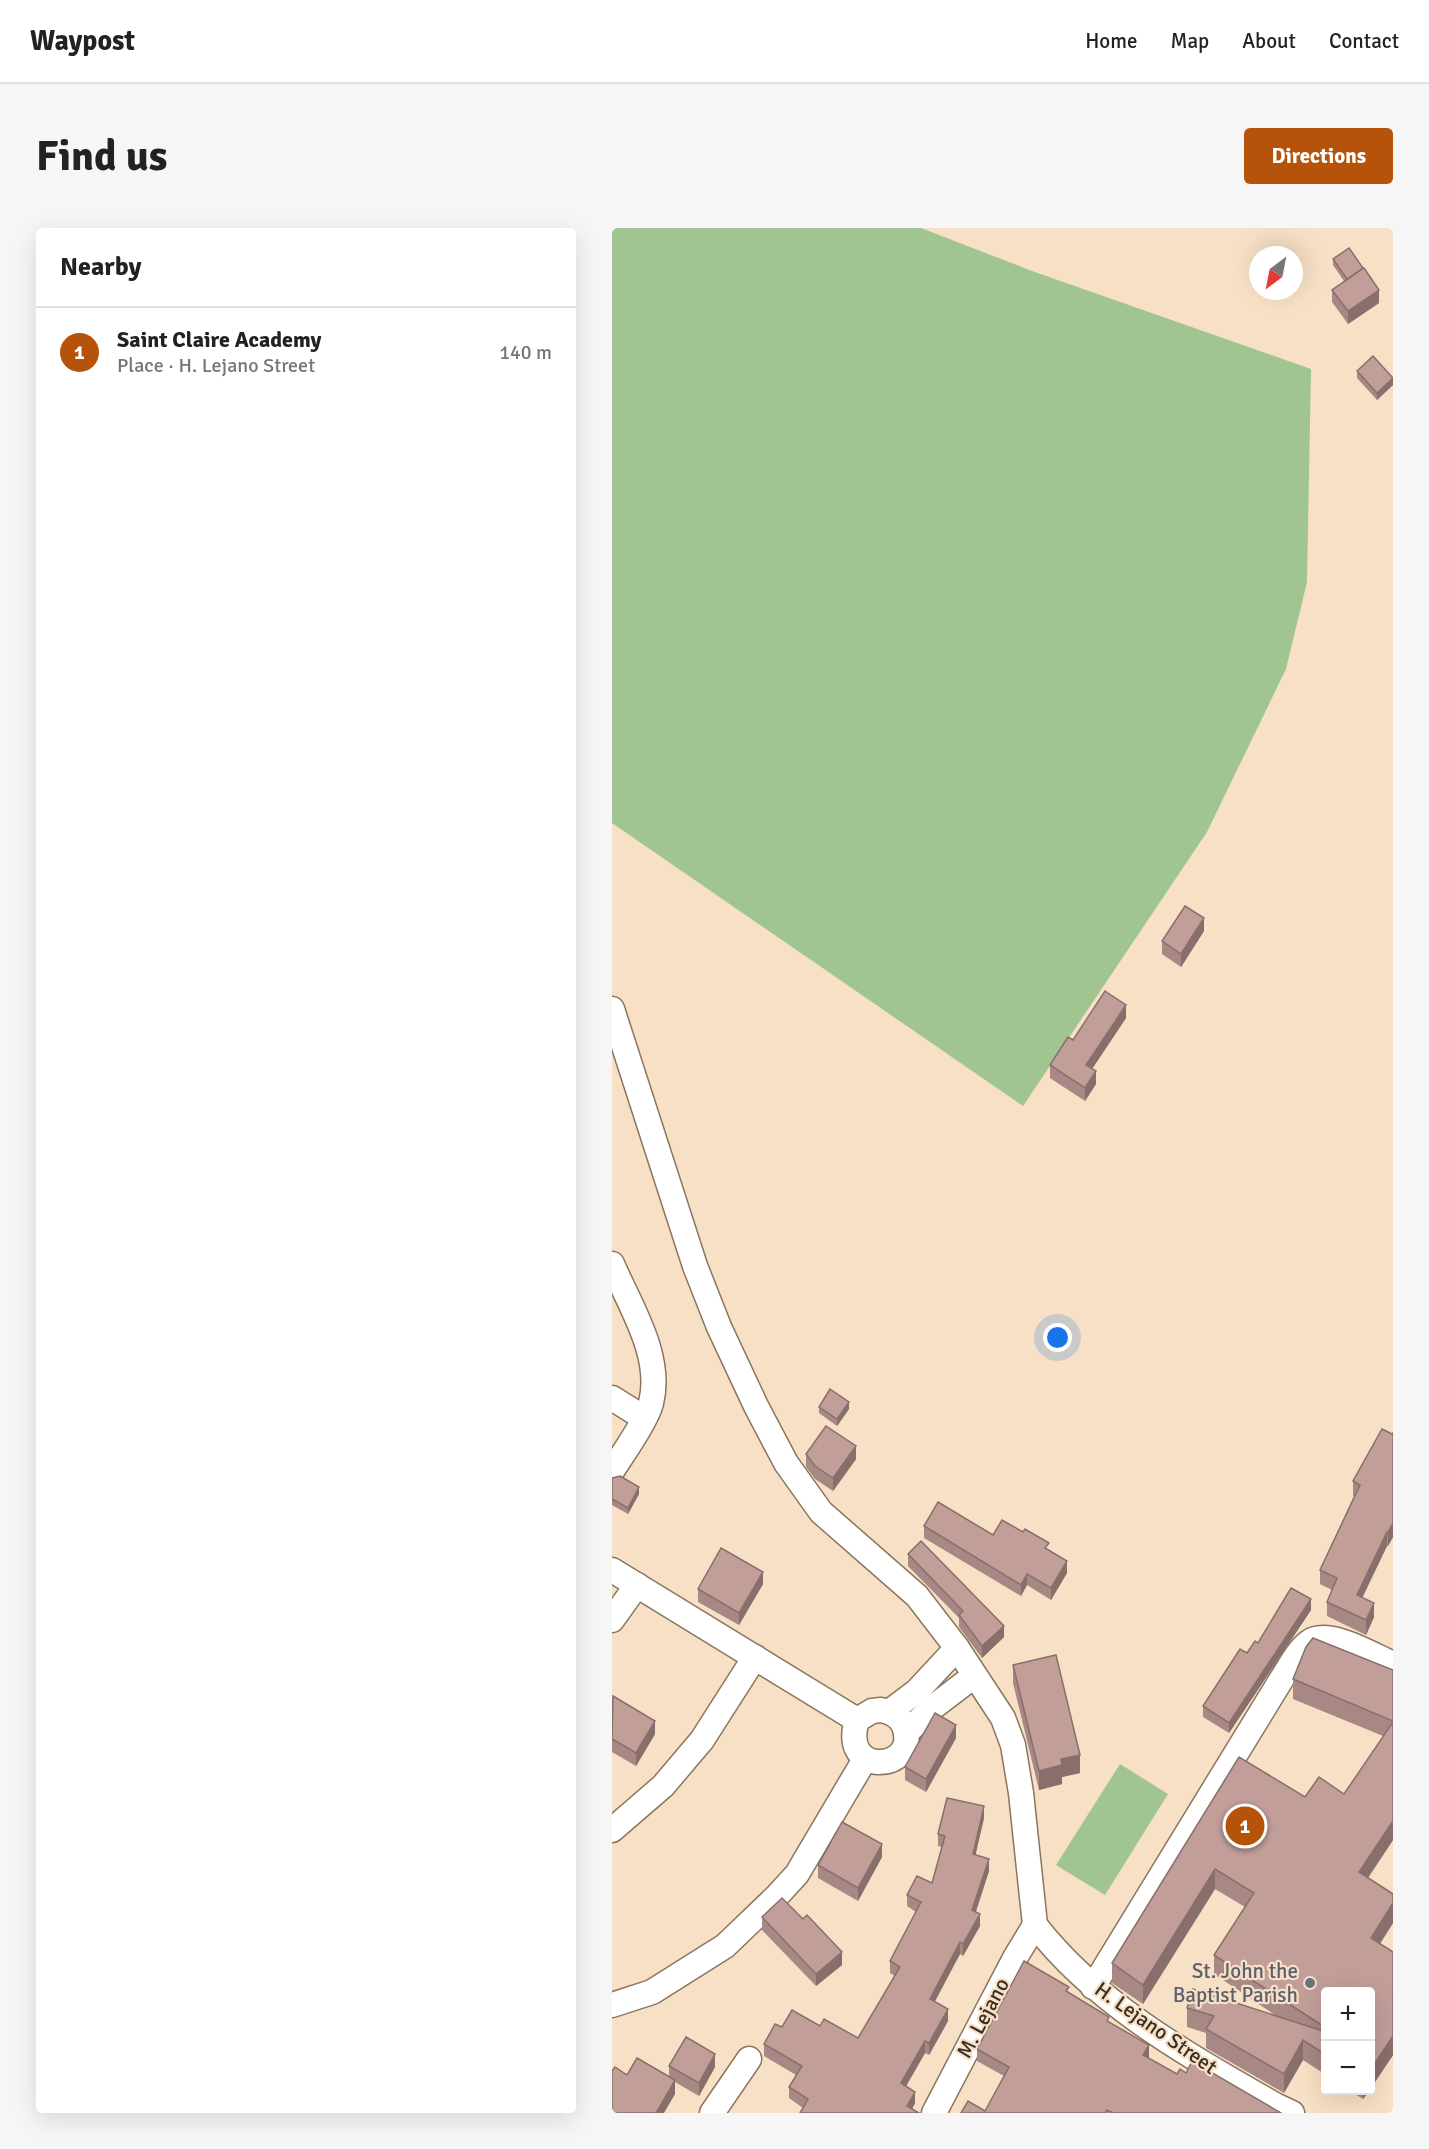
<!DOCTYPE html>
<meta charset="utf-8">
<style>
:root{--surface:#fff;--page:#f6f6f6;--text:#222;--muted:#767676;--line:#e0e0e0;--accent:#b45309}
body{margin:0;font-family:Signika,sans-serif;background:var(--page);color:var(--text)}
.controls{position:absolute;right:18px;bottom:18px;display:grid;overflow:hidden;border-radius:6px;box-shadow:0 6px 24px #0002}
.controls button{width:54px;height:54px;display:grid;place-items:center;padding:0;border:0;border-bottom:2px solid var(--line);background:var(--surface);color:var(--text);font:30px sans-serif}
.compass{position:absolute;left:637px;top:18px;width:54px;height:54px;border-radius:50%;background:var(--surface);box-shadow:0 6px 24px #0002;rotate:212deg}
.you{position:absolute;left:446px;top:1110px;width:21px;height:21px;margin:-15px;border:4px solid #fff;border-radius:50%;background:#1a73e8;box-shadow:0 0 0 9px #1a73e833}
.badge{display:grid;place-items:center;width:39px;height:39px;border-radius:50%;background:var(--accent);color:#fff;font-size:20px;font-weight:700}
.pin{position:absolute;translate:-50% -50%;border:3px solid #fff;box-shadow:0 2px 6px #0006}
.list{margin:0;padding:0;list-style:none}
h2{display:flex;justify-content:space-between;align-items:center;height:78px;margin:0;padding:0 24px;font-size:26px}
h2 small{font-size:20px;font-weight:400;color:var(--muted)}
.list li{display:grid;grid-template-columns:39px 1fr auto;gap:18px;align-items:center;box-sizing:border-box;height:90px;padding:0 24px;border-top:2px solid var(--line)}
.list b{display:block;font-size:22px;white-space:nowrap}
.list p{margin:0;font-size:20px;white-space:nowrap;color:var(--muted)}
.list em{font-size:20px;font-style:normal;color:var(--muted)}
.map{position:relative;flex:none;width:781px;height:1885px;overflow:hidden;border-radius:6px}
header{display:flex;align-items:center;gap:36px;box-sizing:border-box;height:84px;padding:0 30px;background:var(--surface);border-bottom:2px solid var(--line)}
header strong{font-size:28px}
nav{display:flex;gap:33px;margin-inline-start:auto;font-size:21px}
.intro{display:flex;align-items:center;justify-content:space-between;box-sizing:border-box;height:144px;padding:0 36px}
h1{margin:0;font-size:42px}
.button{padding:15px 27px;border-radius:6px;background:var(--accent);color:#fff;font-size:21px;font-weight:700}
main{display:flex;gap:36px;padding:0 36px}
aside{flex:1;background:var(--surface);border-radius:6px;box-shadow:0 6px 24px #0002}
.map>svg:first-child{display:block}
.green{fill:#a0c591}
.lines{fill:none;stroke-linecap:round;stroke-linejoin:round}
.street-casing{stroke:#8a765e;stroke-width:27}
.street{stroke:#fff;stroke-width:24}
.wall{fill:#a78884}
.shaded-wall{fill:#886f6b}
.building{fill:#c29e99;stroke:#886f6b;stroke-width:1.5}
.worship-dot{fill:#6b7280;stroke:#f7e0c5;stroke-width:2}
.labels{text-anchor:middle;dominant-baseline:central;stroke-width:4.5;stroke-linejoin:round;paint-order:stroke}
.worship-label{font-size:21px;fill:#5b616d;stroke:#f7e0c5;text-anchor:end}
.street-label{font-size:21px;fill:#372e24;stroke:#f7e0c5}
</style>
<header>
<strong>Waypost</strong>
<nav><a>Home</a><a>Map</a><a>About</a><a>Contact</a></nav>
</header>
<div class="intro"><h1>Find us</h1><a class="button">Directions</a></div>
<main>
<aside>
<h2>Nearby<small></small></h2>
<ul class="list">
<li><span class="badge">1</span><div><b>Saint Claire Academy</b><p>Place · H. Lejano Street</p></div><em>140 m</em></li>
</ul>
</aside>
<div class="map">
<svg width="781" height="1885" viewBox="0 0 781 1885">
<rect width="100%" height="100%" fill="#f7e0c5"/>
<!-- green -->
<g class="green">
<path d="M 0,0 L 309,0 L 420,43 L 699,141 L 695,354 L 674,441 L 595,604 L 411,878 L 0,595 Z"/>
<path d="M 508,1536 L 556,1566 L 493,1667 L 444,1637 Z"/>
</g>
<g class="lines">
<defs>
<g id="street">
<path d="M 0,781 L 83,1038 L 107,1099 L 144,1178 L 174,1235 L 209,1284 L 305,1368 L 345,1420 L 391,1490 L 401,1517 L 409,1565 L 423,1697"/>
<path d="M 0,1036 C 18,1078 51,1128 39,1175 C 35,1192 10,1227 0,1243"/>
<path d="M 0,1170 L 32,1190"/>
<path d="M 0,1342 L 245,1492"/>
<path d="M 0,1392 L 25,1357"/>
<path d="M 269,1482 C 280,1484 290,1489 293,1501 C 306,1543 227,1550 245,1492 L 260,1483 Z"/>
<path d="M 277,1484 L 305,1463 L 345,1420"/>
<path d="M 294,1505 L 320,1480 L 362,1448"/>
<path d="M 0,1602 L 51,1558 L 90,1512 L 143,1429"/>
<path d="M 423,1697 C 485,1777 576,1827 663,1877 L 680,1885"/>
<path d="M 481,1759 L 669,1452 C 677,1440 685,1423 697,1414 C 716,1400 761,1427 781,1436"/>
<path d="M 0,1777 L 40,1764 L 113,1718 L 164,1669 L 185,1646 L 253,1531"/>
<path d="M 100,1885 L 137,1831"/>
<path d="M 322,1885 L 403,1730 L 423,1697"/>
</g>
</defs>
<!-- street casing -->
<use href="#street" class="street-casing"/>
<!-- street -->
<use href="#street" class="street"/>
</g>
<!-- wall -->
<g class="wall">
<path d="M 721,31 L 767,75 L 736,96 L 720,74 L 720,62 L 732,53 L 721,37 Z"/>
<path d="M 745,143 L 781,150 L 781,157 L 765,172 L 745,150 Z"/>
<path d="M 592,703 L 569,739 L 550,726 L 550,713 Z"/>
<path d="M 514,790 L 480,841 L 484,856 L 473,873 L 438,850 L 438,837 L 461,812 Z"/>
<path d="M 207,1179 L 237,1181 L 225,1198 L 207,1185 Z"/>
<path d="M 781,1205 L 781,1309 L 776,1318 L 775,1318 L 750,1369 L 762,1389 L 754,1407 L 715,1388 L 715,1374 L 720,1362 L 708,1356 L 708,1342 L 742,1268 L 741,1268 L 741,1253 Z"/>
<path d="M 194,1226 L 244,1231 L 221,1263 L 203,1251 L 194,1239 Z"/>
<path d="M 0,1250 L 27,1266 L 16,1286 L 0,1277 Z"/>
<path d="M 312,1298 L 381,1307 L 437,1322 L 455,1345 L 439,1372 L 415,1357 L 409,1368 L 312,1310 Z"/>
<path d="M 296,1326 L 392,1409 L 370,1430 L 347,1399 L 347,1390 L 296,1338 Z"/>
<path d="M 151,1356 L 127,1397 L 86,1374 L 86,1361 Z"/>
<path d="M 699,1382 L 617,1505 L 591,1489 L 591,1478 L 635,1425 L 646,1415 Z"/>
<path d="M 401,1437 L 468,1545 L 450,1549 L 450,1556 L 427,1562 L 401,1455 Z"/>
<path d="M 781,1442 L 781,1612 L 756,1650 L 781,1666 L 781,1695 L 768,1716 L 781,1724 L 781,1827 L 759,1860 L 759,1764 L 714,1764 L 714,1847 L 691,1832 L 672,1865 L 594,1820 L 594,1805 L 575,1799 L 575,1780 L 666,1789 L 602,1746 L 602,1727 L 633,1679 L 603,1661 L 531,1776 L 500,1755 L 500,1735 L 627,1529 L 693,1569 L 732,1566 L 771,1508 L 681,1471 L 681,1451 Z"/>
<path d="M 0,1469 L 43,1506 L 24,1538 L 0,1524 Z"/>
<path d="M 344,1510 L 314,1564 L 293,1552 L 293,1539 Z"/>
<path d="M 372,1590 L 363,1627 L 377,1643 L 364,1684 L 368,1698 L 351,1728 L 348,1726 L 322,1773 L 336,1793 L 317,1827 L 313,1825 L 294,1858 L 303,1875 L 300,1881 L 191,1880 L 177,1870 L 177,1859 L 184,1847 L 152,1828 L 152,1816 L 170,1799 L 208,1798 L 246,1810 L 283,1748 L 278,1745 L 278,1733 L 304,1684 L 295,1678 L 295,1667 L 320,1655 L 330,1619 L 326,1618 L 326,1606 Z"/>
<path d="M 270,1629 L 246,1673 L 206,1650 L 206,1637 Z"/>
<path d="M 150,1689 L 230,1737 L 204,1758 L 150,1702 Z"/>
<path d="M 457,1765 L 497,1794 L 536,1830 L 565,1846 L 574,1845 L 669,1885 L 349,1885 L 373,1883 L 392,1848 L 365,1833 L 365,1821 Z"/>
<path d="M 57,1838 L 103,1839 L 87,1868 L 63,1854 L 63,1866 L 15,1847 L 57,1848 Z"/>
<path d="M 738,1863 L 757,1863 L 751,1871 Z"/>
</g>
<!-- shaded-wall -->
<g class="shaded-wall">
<path d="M 767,62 L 767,75 L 736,96 L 736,83 Z"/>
<path d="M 781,150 L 781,157 L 765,172 L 765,165 Z"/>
<path d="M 592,690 L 592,703 L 569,739 L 569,726 Z"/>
<path d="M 514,777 L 514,790 L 474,850 L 474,837 Z"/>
<path d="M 484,843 L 484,856 L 473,873 L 473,860 Z"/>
<path d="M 237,1174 L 237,1181 L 225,1198 L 225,1191 Z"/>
<path d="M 244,1218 L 244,1231 L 221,1263 L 221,1250 Z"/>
<path d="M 27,1259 L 27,1266 L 16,1286 L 16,1280 Z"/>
<path d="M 781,1295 L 781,1309 L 776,1318 L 776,1304 Z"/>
<path d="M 775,1304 L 775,1318 L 745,1381 L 745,1367 Z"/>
<path d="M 455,1333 L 455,1345 L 439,1372 L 439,1360 Z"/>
<path d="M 151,1344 L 151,1356 L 127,1397 L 127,1385 Z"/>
<path d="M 415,1346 L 415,1357 L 409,1368 L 409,1357 Z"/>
<path d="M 699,1371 L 699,1382 L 617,1505 L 617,1495 Z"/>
<path d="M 762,1375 L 762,1389 L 754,1407 L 754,1392 Z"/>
<path d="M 392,1398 L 392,1409 L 370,1430 L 370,1418 Z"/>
<path d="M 43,1493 L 43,1506 L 24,1538 L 24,1525 Z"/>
<path d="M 344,1497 L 344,1510 L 314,1564 L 314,1551 Z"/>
<path d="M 468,1527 L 468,1545 L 450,1549 L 450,1556 L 427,1562 L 427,1543 L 449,1531 Z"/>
<path d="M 372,1578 L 372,1590 L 361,1638 L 361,1626 Z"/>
<path d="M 781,1593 L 781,1612 L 747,1663 L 747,1644 Z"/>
<path d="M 270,1616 L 270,1629 L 246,1673 L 246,1660 Z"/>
<path d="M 377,1631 L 377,1643 L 360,1694 L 360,1682 Z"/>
<path d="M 603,1641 L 603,1661 L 531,1776 L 531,1757 Z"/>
<path d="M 781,1675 L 781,1695 L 759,1729 L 759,1710 Z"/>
<path d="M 368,1686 L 368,1698 L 351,1728 L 351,1716 Z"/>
<path d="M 348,1714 L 348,1726 L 318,1783 L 318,1771 Z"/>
<path d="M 230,1724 L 230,1737 L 204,1758 L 204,1746 Z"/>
<path d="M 336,1781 L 336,1793 L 317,1827 L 317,1815 Z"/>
<path d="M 781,1808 L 781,1827 L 759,1860 L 759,1841 Z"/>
<path d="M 691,1812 L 691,1832 L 672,1865 L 672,1846 Z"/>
<path d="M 313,1813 L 313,1825 L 289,1867 L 289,1855 Z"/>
<path d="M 537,1817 L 537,1829 L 531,1839 L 531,1827 Z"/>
<path d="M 103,1826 L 103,1839 L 87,1868 L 87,1855 Z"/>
<path d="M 63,1852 L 63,1866 L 52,1885 L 44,1885 Z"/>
<path d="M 751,1863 L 757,1863 L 751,1871 Z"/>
<path d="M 303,1864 L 303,1875 L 298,1885 L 295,1878 Z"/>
</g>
<!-- building -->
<g class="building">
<path d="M 737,20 L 751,40 L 735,51 L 721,31 Z"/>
<path d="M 752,40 L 767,62 L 736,83 L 720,62 Z"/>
<path d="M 761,128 L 781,150 L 765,165 L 745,143 Z"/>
<path d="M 573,678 L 592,690 L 569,726 L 550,713 Z"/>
<path d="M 493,763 L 514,777 L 474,837 L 484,843 L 473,860 L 438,837 L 456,809 L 461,812 Z"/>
<path d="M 218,1161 L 237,1174 L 225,1191 L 207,1179 Z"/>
<path d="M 214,1198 L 244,1218 L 221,1250 L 203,1238 L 194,1226 Z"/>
<path d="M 770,1201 L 780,1206 L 781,1205 L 781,1295 L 776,1304 L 775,1304 L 745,1367 L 762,1375 L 754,1392 L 715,1374 L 725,1350 L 708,1342 L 748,1257 L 741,1253 Z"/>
<path d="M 8,1248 L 27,1259 L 16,1280 L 0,1271 L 0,1250 Z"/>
<path d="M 326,1274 L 381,1307 L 390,1292 L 411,1304 L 413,1301 L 437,1315 L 433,1320 L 455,1333 L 439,1360 L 415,1346 L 409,1357 L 312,1298 Z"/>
<path d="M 309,1313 L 392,1398 L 370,1418 L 347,1387 L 351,1383 L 296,1326 Z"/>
<path d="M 109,1320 L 151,1344 L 127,1385 L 86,1361 Z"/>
<path d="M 679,1360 L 699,1371 L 617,1495 L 591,1478 L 628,1421 L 635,1425 L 643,1413 L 646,1415 Z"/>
<path d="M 701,1410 L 781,1442 L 781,1493 L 681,1451 L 694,1419 Z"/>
<path d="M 444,1427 L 468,1527 L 449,1531 L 450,1537 L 427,1543 L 401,1437 Z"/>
<path d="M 1,1468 L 43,1493 L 24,1525 L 0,1511 Z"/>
<path d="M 323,1485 L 344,1497 L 314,1551 L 293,1539 Z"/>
<path d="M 781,1494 L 781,1593 L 747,1644 L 781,1666 L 781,1675 L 759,1710 L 781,1724 L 781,1808 L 759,1841 L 759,1764 L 714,1764 L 714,1800 L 602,1727 L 642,1665 L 603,1641 L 531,1757 L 500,1735 L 627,1529 L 693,1569 L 707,1549 L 732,1566 Z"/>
<path d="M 335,1570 L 372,1578 L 361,1626 L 377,1631 L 360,1682 L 368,1686 L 351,1716 L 348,1714 L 318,1771 L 336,1781 L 317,1815 L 313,1813 L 289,1855 L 303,1864 L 295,1878 L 307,1885 L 188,1885 L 196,1871 L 177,1859 L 190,1838 L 152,1816 L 163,1796 L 170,1799 L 180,1782 L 208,1798 L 212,1791 L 246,1810 L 288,1739 L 278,1733 L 309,1674 L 295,1667 L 305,1648 L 320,1655 L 333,1608 L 326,1606 Z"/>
<path d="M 230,1594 L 270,1616 L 246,1660 L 206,1637 Z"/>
<path d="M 170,1670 L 191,1691 L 195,1687 L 230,1724 L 204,1746 L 150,1689 Z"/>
<path d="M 412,1733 L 457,1759 L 454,1763 L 497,1789 L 495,1793 L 537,1817 L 531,1827 L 565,1846 L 568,1841 L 574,1845 L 580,1833 L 669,1885 L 501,1885 L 495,1882 L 493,1885 L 349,1885 L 356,1873 L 373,1883 L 397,1839 L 365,1821 Z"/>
<path d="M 581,1761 L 714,1804 L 714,1827 L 691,1812 L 672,1846 L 594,1801 L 602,1788 L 575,1780 Z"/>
<path d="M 74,1809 L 103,1826 L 87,1855 L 57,1838 Z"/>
<path d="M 25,1830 L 63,1852 L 44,1885 L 0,1885 L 0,1843 L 3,1839 L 15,1847 Z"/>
</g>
<!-- markers -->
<circle class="worship-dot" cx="698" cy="1755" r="6"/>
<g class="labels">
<!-- worship labels -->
<g class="worship-label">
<text x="686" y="1743">St. John the<tspan x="686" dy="24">Baptist Parish</tspan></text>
</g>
<!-- street labels -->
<g class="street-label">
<text transform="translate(371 1790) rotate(-62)">M. Lejano</text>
<text transform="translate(544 1800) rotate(35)">H. Lejano Street</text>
</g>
</g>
</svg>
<div class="controls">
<button>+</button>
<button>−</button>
</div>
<svg class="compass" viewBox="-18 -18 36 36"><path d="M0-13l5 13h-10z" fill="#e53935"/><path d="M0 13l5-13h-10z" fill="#767676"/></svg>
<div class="you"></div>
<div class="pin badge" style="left:633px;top:1598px">1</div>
</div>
</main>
